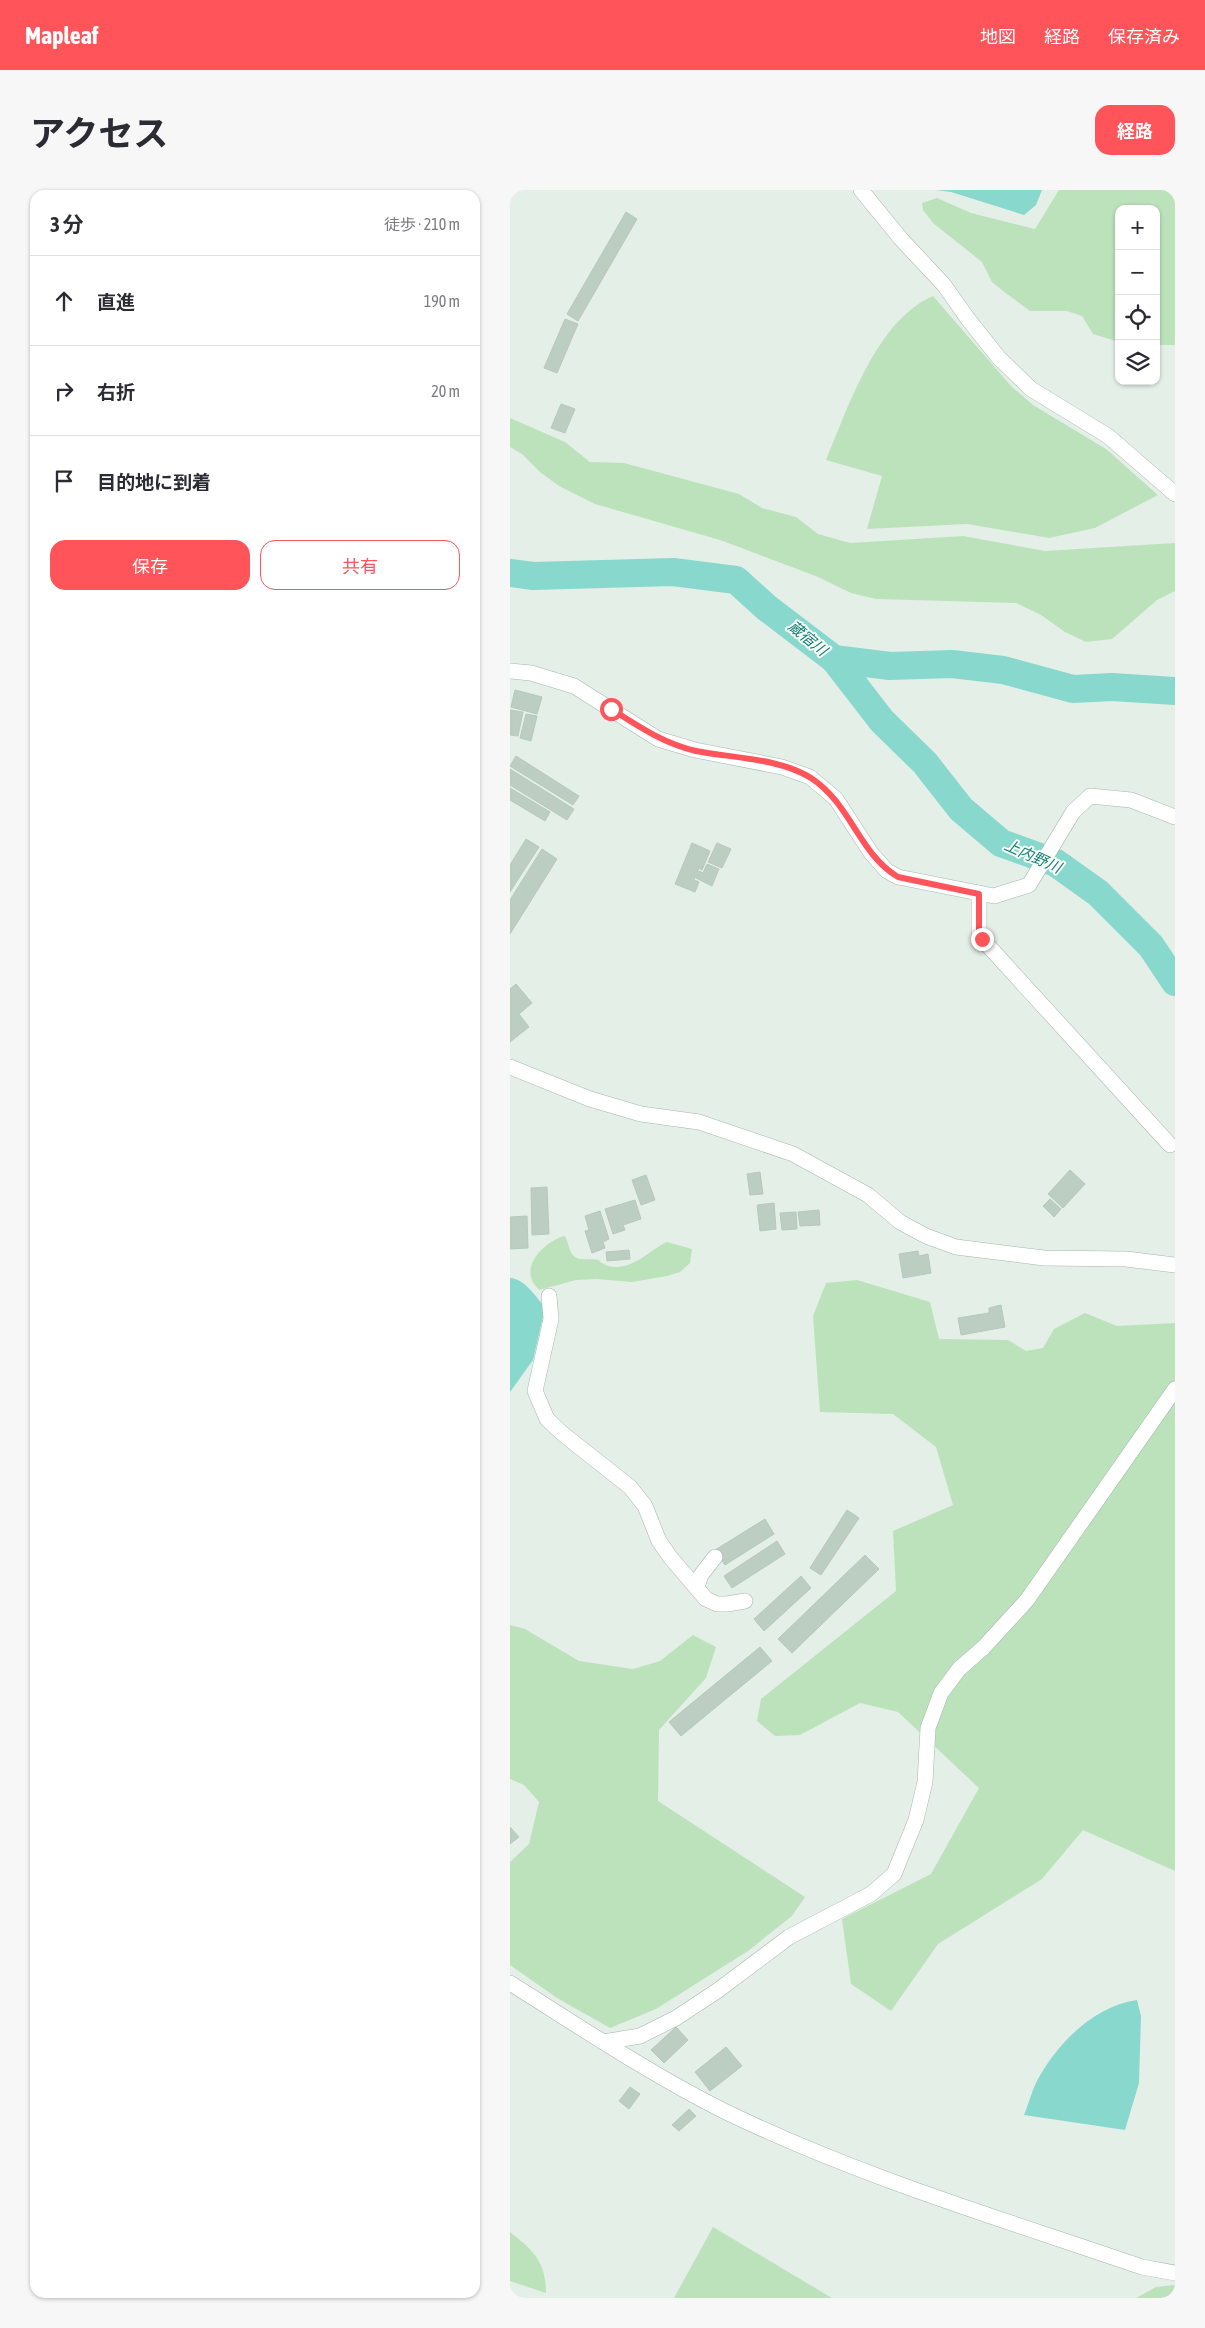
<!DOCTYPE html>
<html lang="ja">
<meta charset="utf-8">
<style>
:root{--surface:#fff;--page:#f7f7f7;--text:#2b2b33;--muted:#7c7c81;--line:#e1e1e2;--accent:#fe545a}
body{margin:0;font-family:"Asap Condensed","Noto Sans JP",sans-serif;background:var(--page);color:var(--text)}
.controls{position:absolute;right:15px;top:15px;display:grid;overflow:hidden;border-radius:10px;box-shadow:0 1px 4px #0004}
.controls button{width:45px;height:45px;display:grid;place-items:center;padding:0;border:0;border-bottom:1px solid var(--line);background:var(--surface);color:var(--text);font:25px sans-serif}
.stop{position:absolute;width:15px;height:15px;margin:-11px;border:4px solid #fe545a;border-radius:50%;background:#fff}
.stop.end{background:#fe545a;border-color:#fff;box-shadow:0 1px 5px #0008}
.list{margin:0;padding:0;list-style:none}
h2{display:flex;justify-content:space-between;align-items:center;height:65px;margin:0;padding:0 20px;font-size:21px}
h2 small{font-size:16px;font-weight:400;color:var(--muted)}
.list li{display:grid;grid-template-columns:32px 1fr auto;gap:15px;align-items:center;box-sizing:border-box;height:90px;padding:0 20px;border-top:1px solid var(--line)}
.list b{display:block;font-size:19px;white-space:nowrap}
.list em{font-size:16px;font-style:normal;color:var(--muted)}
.actions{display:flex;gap:10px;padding:15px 20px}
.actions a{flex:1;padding:11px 0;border:1px solid var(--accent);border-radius:15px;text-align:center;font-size:18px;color:var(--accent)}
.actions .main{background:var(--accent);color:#fff}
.icon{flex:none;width:28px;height:28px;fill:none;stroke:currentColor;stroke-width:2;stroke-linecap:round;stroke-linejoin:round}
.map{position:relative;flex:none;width:665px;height:2108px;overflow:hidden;border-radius:15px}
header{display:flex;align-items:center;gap:30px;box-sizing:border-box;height:70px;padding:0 25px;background:var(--accent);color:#fff}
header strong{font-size:24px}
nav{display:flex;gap:28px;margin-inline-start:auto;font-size:18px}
.intro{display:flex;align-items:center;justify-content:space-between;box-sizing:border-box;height:120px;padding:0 30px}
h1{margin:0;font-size:35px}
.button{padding:12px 22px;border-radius:15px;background:var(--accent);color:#fff;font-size:18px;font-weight:700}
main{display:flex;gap:30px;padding:0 30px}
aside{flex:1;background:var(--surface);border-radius:15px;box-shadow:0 1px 4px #0004}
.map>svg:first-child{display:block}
.green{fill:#bce2bc}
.water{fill:#88d8ce}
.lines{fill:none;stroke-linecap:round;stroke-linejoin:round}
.river{stroke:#88d8ce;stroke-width:28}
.building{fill:#bccdc2;stroke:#b6c9bc}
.minor-casing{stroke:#a6b8ac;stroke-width:16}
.minor{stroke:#fff;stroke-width:15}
.route{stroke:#fe545a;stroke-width:6}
.labels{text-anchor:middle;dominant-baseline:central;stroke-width:4;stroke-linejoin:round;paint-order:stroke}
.water-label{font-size:15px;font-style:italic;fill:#157f73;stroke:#f6fbf7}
</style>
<header>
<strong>Mapleaf</strong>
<nav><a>地図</a><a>経路</a><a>保存済み</a></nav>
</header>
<div class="intro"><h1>アクセス</h1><a class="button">経路</a></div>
<main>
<aside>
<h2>3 分<small>徒歩 · 210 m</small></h2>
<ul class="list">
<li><svg class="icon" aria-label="ahead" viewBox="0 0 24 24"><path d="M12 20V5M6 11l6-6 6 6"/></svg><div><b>直進</b></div><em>190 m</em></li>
<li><svg class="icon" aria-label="right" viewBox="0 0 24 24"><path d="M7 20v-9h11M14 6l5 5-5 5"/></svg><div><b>右折</b></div><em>20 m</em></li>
<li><svg class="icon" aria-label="arrive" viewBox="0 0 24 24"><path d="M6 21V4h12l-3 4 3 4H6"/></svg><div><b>目的地に到着</b></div></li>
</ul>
<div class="actions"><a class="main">保存</a><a>共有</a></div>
</aside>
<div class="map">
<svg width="665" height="2108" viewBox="0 0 665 2108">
<rect width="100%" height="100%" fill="#e4efe7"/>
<!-- green -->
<g class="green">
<path d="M 549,0 L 665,0 L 665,155 L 646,155 L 646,19 L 609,19 L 609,152 L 583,144 L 572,126 L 557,121 L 520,121 L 493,101 L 482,92 L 472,72 L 423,33 L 413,20 L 412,13 L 427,8 L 461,23 L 525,39 Z"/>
<path d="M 423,106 L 501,196 L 523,215 L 596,259 L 648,305 L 585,338 L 539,348 L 457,334 L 357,339 L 372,286 L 316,270 C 339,216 366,131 423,106 Z"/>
<path d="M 0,228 L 55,252 L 80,272 L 114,273 L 229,304 L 252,318 L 286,327 L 308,344 L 340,353 L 453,346 L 535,361 L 665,353 L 665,401 L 647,410 L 602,449 L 576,452 L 555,442 L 531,425 L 506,413 L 366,409 L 341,403 L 308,387 L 210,350 L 85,314 L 49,296 L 30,282 L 12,264 L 0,257 Z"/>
<path d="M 55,1046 C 58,1052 59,1059 62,1064 C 67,1072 80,1068 88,1070 C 91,1072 94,1075 98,1076 C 121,1082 138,1061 157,1052 L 182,1059 L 180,1073 L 170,1082 L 157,1086 L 122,1092 L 86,1089 L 66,1090 L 29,1100 C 27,1097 23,1094 22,1090 C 14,1071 38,1050 55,1046 Z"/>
<path d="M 347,1090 L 420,1112 L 429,1149 L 498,1150 L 516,1161 L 533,1158 L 544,1139 L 575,1123 L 607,1136 L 665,1133 L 665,1681 L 573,1640 L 532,1689 L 428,1754 L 381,1821 L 341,1794 L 332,1729 L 421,1684 L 469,1598 L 388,1522 L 350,1513 L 290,1545 L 265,1546 L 247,1531 L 251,1509 L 386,1401 L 383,1341 L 443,1315 L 426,1257 L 383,1224 L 310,1222 L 303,1126 L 316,1093 Z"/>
<path d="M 0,1435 L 15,1439 L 69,1471 L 123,1479 L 150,1471 L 183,1445 L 206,1457 L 196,1488 L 149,1540 L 148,1611 L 295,1707 L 282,1726 L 238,1761 L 146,1819 L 100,1838 L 47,1808 L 0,1775 L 0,1672 L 19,1654 L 29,1612 L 14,1595 L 0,1589 Z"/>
<path d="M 203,2037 L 322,2108 L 164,2108 Z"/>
<path d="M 0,2042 C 23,2060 36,2072 36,2103 L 0,2091 Z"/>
<path d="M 665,2095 L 665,2108 L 626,2108 L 646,2097 Z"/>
</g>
<!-- water -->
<g class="water">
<path d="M 426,0 L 532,0 L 526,15 L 514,25 L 441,2 Z"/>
<path d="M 0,1088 C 14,1088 27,1108 35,1118 L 23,1170 L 0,1202 Z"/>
<path d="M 627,1810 L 631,1826 L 629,1893 L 615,1940 L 514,1925 C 519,1913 522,1900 528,1889 C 548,1853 584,1816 627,1810 Z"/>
</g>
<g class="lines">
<!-- river -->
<g class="river">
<path d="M 0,383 L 23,386 L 163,382 L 226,390 L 257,418 L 324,469 L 380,476 L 442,474 L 493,480 L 563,499 L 602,497 L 665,501"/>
<path d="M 324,469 L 372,531 L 415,573 L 451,619 L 491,653 L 546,673 L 588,703 L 641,756 L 665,792"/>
</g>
</g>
<!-- building -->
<g class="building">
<path d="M 116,22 L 127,29 L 68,131 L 57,124 Z"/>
<path d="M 55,129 L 68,134 L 47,183 L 34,178 Z"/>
<path d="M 51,214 L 65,219 L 55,243 L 41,238 Z"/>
<path d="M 5,500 L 32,507 L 27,524 L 1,517 Z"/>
<path d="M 0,520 L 13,522 L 8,546 L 0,545 Z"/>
<path d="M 16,524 L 27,526 L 21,551 L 10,548 Z"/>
<path d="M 6,566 L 69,606 L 63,615 L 0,576 Z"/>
<path d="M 0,579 L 64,619 L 57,630 L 0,595 Z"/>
<path d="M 0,598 L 40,622 L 35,631 L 0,610 Z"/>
<path d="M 16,649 L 29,657 L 0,702 L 0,675 Z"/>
<path d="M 182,653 L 200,661 L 192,680 L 189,678 L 184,690 L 189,692 L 185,702 L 165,694 Z"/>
<path d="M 207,653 L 221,659 L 212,678 L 198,672 Z"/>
<path d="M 32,659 L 47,669 L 0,744 L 0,710 Z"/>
<path d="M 197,674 L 209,679 L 202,696 L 186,688 L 189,681 L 193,683 Z"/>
<path d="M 6,794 L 22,813 L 9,824 L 19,837 L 0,852 L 0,799 Z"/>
<path d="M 560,980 L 575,994 L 553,1018 L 538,1004 Z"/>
<path d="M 250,982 L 253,1004 L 240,1005 L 237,984 Z"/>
<path d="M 136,985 L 145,1010 L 131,1015 L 122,990 Z"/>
<path d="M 37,997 L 39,1044 L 22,1045 L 21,998 Z"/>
<path d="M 540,1009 L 551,1019 L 544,1027 L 533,1016 Z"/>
<path d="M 125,1010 L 131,1029 L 113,1035 L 115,1040 L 103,1044 L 95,1019 Z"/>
<path d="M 264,1013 L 266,1039 L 250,1041 L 247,1015 Z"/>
<path d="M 309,1020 L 310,1035 L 290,1036 L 288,1022 Z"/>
<path d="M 90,1021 L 99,1049 L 93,1052 L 95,1058 L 82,1063 L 75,1041 L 79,1040 L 75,1026 Z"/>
<path d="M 286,1022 L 287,1039 L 272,1040 L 270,1023 Z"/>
<path d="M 17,1026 L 18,1058 L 0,1059 L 0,1027 Z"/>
<path d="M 119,1060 L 120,1069 L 97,1071 L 96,1062 Z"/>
<path d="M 408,1061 L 409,1066 L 418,1064 L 421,1083 L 393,1088 L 389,1064 Z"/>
<path d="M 491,1115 L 495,1137 L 451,1145 L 448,1128 L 479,1123 L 479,1118 Z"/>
<path d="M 337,1320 L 349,1328 L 311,1385 L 300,1378 Z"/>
<path d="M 255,1329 L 264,1344 L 215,1375 L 205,1360 Z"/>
<path d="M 267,1351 L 275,1364 L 222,1398 L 214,1386 Z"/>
<path d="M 355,1365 L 369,1379 L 282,1463 L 268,1449 Z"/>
<path d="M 291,1386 L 301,1398 L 254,1441 L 244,1429 Z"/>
<path d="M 250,1457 L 262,1471 L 171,1546 L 159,1532 Z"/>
<path d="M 0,1637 L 9,1647 L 0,1654 Z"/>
<path d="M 166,1837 L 178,1850 L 154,1873 L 141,1860 Z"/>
<path d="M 216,1857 L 232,1876 L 200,1901 L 185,1882 Z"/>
<path d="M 120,1897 L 130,1904 L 119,1919 L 109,1911 Z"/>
<path d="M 179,1919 L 186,1926 L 169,1941 L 162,1935 Z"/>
</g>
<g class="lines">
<defs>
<g id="minor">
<path d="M 351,0 L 391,49 L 434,95 L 458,129 L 489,168 L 521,199 L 598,246 L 665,304"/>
<path d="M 0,481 L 21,483 L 64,496 L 148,549 L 185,560 L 272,577 L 300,587 L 326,609 L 361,663 L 377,681 L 388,687 L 484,706 L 519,695 L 563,622 L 580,606 L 621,610 L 665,627"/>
<path d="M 469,703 L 469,745 L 472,749 L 660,955"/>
<path d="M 0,877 L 80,909 L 131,924 L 189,932 L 283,964 L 358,1005 L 390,1032 L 416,1046 L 446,1057 L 534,1068 L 616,1069 L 665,1075"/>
<path d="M 39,1106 L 41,1129 L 25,1201 L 37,1229 L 53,1244 L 120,1297 L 135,1316 L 149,1351 L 160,1367 L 196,1409 L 207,1414 L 217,1414 L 235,1411"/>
<path d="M 187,1397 L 191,1385 L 205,1367"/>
<path d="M 0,1793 C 70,1837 140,1884 214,1921 C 348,1986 492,2029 632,2077 L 665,2083"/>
<path d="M 93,1852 L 130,1846 L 166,1828 L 207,1801 L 279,1747 L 361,1704 L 384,1684 L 406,1630 L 415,1592 L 418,1538 L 431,1503 L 449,1479 L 474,1457 L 517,1410 L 665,1199"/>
</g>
</defs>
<!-- minor casing -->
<use href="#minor" class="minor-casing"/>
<!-- minor -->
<use href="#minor" class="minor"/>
</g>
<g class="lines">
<!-- route -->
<path class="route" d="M 101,519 C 128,536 154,554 186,561 C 221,568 270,568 301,588 C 341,614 349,664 388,687 L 469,704 L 469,745 L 472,749"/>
</g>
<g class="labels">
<!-- water labels -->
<g class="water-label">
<text transform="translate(298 448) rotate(39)">蔵宿川</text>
<text transform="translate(523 666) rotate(24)">上内野川</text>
</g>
</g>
</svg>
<div class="controls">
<button>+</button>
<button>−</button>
<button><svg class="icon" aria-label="locate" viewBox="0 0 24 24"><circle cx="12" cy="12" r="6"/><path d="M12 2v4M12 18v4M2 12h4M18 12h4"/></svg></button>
<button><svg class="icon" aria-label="layers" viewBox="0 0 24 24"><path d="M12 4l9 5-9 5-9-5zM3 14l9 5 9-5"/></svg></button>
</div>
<div class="stop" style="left:101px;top:519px"></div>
<div class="stop end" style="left:472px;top:749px"></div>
</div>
</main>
